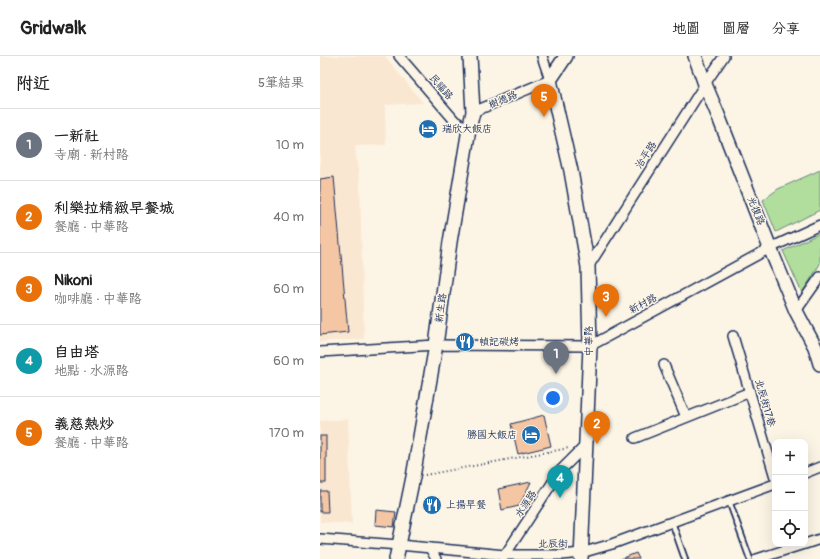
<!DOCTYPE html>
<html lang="zh-TW">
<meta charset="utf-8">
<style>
:root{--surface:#fff;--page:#f6f6f6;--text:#222;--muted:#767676;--line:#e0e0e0;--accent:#7c3aed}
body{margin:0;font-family:Pangolin,"LXGW WenKai TC",sans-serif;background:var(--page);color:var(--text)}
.controls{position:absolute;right:12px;bottom:12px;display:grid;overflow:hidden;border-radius:8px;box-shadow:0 4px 16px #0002}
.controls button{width:36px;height:36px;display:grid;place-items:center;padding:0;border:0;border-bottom:1px solid var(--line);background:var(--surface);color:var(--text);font:20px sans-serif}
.you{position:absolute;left:233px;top:342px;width:14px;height:14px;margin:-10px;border:3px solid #fff;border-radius:50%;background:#1a73e8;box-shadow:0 0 0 6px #1a73e833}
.badge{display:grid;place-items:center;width:26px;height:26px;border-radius:50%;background:var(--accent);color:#fff;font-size:13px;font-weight:700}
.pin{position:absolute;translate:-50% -33px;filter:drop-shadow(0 1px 2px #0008)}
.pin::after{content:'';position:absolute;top:21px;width:14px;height:12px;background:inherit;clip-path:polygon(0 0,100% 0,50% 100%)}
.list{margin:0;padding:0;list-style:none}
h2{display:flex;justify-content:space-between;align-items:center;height:52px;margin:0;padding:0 16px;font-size:17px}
h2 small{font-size:13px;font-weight:400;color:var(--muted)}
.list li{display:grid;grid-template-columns:26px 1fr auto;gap:12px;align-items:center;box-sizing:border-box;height:72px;padding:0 16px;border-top:1px solid var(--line)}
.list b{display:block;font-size:15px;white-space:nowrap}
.list p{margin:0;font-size:13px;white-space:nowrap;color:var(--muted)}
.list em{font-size:13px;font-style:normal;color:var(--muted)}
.icon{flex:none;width:22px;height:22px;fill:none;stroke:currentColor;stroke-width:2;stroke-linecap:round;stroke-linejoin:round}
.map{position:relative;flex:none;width:500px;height:503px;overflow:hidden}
header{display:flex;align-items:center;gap:24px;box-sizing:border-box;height:56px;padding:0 20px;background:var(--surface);border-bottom:1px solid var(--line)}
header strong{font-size:19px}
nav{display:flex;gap:22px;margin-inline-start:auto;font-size:14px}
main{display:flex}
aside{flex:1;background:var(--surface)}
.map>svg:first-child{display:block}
.built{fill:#fae7d1}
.green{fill:#b1de9c;stroke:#66867d}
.building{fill:#f4c6a3;stroke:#1b2f5e}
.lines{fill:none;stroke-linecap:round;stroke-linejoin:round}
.lane-casing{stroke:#1b2f5e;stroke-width:8}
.street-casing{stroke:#1b2f5e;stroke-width:12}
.secondary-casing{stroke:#1b2f5e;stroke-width:16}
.path{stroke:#1b2f5e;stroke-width:2;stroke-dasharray:1 3;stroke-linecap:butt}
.lane{stroke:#fcf5e5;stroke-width:4.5}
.street{stroke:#fcf5e5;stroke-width:9}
.secondary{stroke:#fcf5e5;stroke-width:13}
.labels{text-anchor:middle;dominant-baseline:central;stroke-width:3;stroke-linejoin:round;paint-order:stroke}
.street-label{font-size:10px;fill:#1b2f5e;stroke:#fcf5e5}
.poi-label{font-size:10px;fill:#1b2f5e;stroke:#fcf5e5;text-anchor:start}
</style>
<header>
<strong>Gridwalk</strong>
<nav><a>地圖</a><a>圖層</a><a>分享</a></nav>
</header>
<main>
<aside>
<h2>附近<small>5筆結果</small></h2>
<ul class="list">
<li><span class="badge" style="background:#6b7280">1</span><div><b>一新社</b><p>寺廟 · 新村路</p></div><em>10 m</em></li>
<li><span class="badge" style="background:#e8710a">2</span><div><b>利樂拉精緻早餐城</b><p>餐廳 · 中華路</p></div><em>40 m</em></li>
<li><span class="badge" style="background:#e8710a">3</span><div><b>Nikoni</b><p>咖啡廳 · 中華路</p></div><em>60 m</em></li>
<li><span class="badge" style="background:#0f9aa8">4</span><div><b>自由塔</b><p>地點 · 水源路</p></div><em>60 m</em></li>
<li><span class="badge" style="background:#e8710a">5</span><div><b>義慈熱炒</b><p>餐廳 · 中華路</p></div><em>170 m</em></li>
</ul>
</aside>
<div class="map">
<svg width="500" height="503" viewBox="0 0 500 503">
<rect width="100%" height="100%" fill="#fcf5e5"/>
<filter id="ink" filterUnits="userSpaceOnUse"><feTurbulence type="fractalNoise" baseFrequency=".025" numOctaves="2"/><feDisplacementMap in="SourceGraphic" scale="8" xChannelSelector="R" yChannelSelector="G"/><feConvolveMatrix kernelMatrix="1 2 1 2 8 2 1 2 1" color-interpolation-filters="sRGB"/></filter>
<g filter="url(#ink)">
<!-- built -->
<g class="built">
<path d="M 0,0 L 65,0 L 103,47 L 65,49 L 66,89 L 35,90 L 40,129 L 44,283 L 0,286 Z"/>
<path d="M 28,363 L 32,468 L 0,466 L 0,365 Z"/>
</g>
<!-- green -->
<g class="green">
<path d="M 500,114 L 500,154 L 456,176 L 443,144 L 458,133 Z"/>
<path d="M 500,177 L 500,208 L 482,237 L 463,195 Z"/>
</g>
<!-- building -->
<g class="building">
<path d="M 14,121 L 28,276 L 0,279 L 0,123 Z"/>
<path d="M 224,359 L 231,390 L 198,398 L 191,368 Z"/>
<rect x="0" y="380" width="6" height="47"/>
<path d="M 211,426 L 199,450 L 182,454 L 178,433 Z"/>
<path d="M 0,435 L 7,435 L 8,456 L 0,456 Z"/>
<path d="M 56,454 L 76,456 L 74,471 L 55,469 Z"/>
<path d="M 316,497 L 319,503 L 301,503 Z"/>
</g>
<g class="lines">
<defs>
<g id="lane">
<path d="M 409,445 L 430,503"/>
<path d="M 352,466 L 365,503"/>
</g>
<g id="street">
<path d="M 79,0 L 135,65 L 149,73"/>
<path d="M 153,56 L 230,24 L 222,0"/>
<path d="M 268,211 L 385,28 L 404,0"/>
<path d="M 476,255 L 500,221"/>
<path d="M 413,280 L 455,421"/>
<path d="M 0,296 L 116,289 L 270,290 L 450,192 L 500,169"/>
<path d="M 344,309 L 366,361"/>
<path d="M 315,382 L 430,336"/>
<path d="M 485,417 L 500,411"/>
<path d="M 0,483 L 79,489 L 185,499 L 242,499 L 261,497 L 292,488 L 455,428"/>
<path d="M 485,488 L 500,483"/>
<path d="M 110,492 L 116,503"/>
<path d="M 183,502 L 240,415 L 266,389"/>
<path d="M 437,503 L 484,488"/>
</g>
<g id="secondary">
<path d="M 246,0 L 230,24 L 251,115 L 268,211 L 270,290 L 261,503"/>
<path d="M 375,0 L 385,28 L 398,59 L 450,192 L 476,255 L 495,291 L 500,308"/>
<path d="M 76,503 L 79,489 L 93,421 L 116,289 L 130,186 L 149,73 L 153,56 L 150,0"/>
</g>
</defs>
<!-- lane casing -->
<use href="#lane" class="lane-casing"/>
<!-- street casing -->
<use href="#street" class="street-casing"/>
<!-- secondary casing -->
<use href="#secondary" class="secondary-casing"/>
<!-- path -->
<path class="path" d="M 105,419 L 249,392"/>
<!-- lane -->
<use href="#lane" class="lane"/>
<!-- street -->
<use href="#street" class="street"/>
<!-- secondary -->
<use href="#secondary" class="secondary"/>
</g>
</g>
<!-- icons -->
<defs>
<symbol id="hotel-disc" viewBox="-11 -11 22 22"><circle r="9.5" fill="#1f6fb2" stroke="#fcf5e5"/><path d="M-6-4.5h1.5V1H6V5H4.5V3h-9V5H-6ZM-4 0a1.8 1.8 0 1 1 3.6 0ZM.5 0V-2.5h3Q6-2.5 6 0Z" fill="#fff"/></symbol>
<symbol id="restaurant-disc" viewBox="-11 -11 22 22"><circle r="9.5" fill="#1f6fb2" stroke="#fcf5e5"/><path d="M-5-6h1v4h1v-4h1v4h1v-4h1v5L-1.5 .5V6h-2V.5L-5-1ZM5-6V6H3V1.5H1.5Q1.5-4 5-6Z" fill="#fff"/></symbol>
</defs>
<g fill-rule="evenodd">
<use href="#hotel-disc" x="97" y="62" width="22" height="22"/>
<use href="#restaurant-disc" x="134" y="275" width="22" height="22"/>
<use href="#hotel-disc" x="200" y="368" width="22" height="22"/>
<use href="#restaurant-disc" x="101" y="438" width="22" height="22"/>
</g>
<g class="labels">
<!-- street labels -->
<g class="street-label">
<text transform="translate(121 31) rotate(49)">民福路</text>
<text transform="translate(183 44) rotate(-23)">樹德路</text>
<text transform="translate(326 99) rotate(-57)">治平路</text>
<text transform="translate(436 155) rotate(68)">光復路</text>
<text transform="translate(323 248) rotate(-28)">新村路</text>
<text transform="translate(121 252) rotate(-82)">新生路</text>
<text transform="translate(269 285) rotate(-90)">中華路</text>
<text transform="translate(445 347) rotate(74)">北辰街17巷</text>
<text transform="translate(206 448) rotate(-57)">水源路</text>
<text transform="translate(233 488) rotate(-1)">北辰街</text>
</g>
<!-- poi labels -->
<g class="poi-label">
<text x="122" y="73">瑞欣大飯店</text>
<text x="159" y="286">幀記碳烤</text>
<text x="197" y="379" text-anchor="end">勝國大飯店</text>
<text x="126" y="449">上揚早餐</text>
</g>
</g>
</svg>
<div class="controls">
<button>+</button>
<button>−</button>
<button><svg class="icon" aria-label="locate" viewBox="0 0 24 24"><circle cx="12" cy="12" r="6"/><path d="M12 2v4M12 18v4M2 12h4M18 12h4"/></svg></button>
</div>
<div class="you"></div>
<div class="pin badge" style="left:236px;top:318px;background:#6b7280">1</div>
<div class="pin badge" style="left:277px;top:388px;background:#e8710a">2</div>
<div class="pin badge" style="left:286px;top:261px;background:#e8710a">3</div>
<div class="pin badge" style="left:240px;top:442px;background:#0f9aa8">4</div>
<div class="pin badge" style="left:224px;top:61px;background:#e8710a">5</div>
</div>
</main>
